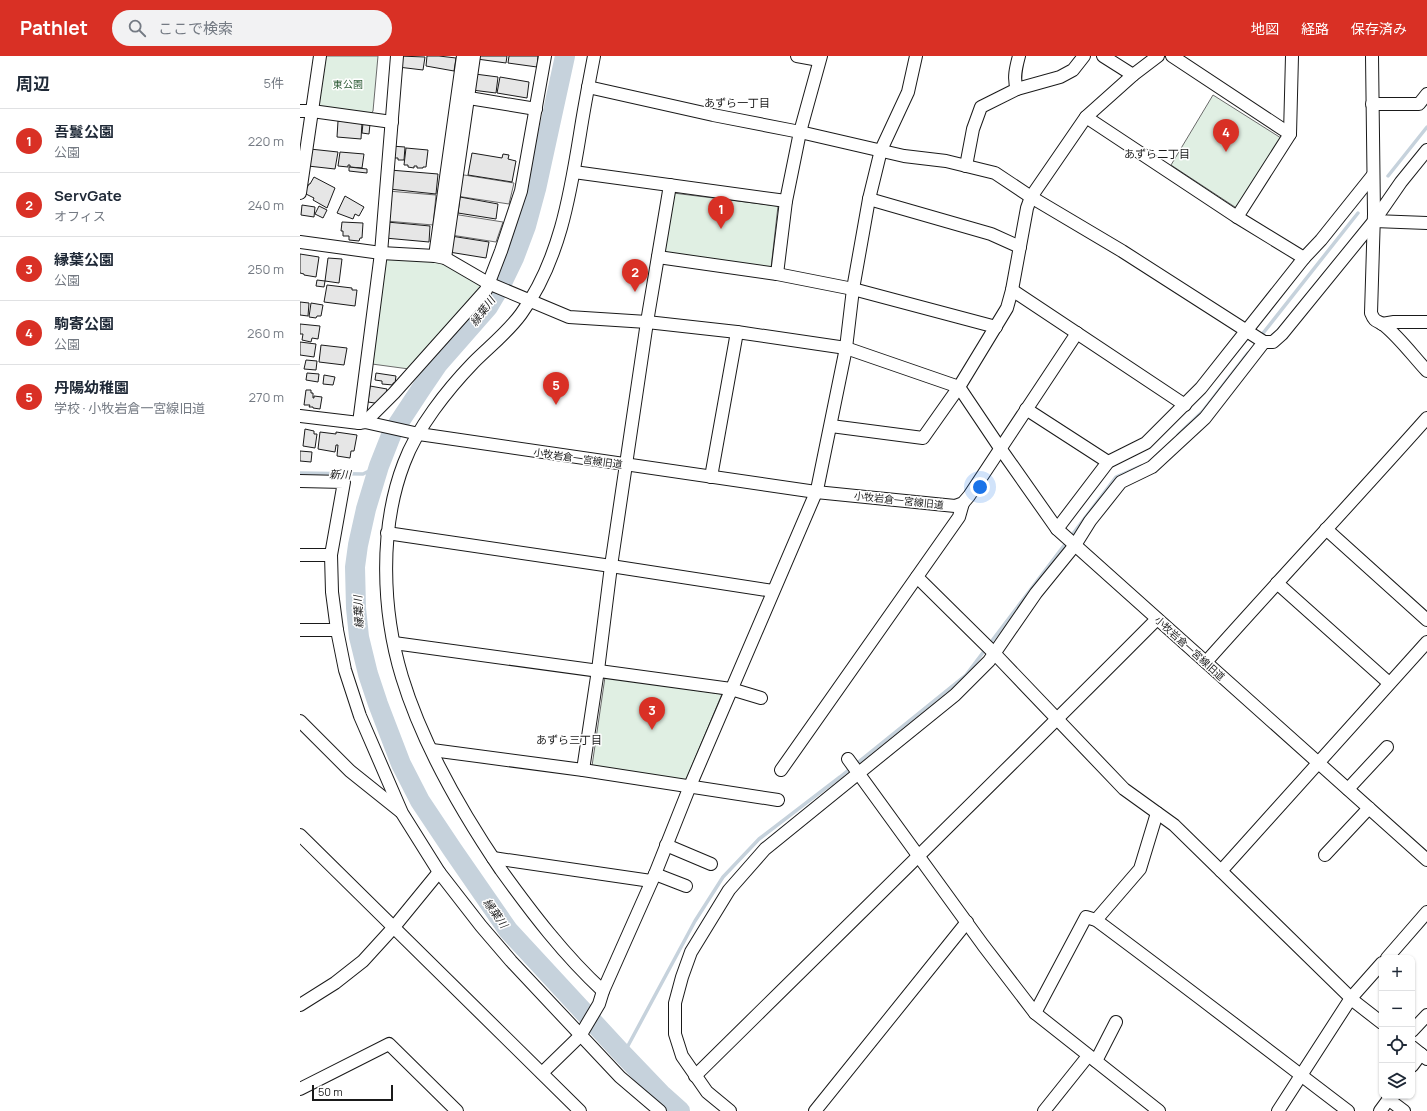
<!DOCTYPE html>
<html lang="ja">
<meta charset="utf-8">
<style>
:root{--surface:#fff;--page:#f2f2f3;--text:#1f2937;--muted:#747a83;--line:#e0e1e3;--accent:#d93025}
body{margin:0;font-family:Manrope,"Noto Sans JP",sans-serif;background:var(--page);color:var(--text)}
.controls{position:absolute;right:12px;bottom:12px;display:grid;overflow:hidden;border-radius:8px;box-shadow:0 1px 3px #0004}
.controls button{width:36px;height:36px;display:grid;place-items:center;padding:0;border:0;border-bottom:1px solid var(--line);background:var(--surface);color:var(--text);font:20px sans-serif}
.scale{position:absolute;left:12px;bottom:10px;width:81px;box-sizing:border-box;padding-left:4px;border:2px solid #1a1a1a;border-top:0;font-size:11px;line-height:14px;white-space:nowrap;color:#1a1a1a;-webkit-text-stroke:3px #fff;paint-order:stroke}
.you{position:absolute;left:680px;top:431px;width:14px;height:14px;margin:-10px;border:3px solid #fff;border-radius:50%;background:#1a73e8;box-shadow:0 0 0 6px #1a73e833}
.badge{display:grid;place-items:center;width:26px;height:26px;border-radius:50%;background:var(--accent);color:#fff;font-size:13px;font-weight:700}
.pin{position:absolute;translate:-50% -33px;filter:drop-shadow(0 1px 2px #0008)}
.pin::after{content:'';position:absolute;top:21px;width:14px;height:12px;background:inherit;clip-path:polygon(0 0,100% 0,50% 100%)}
.list{margin:0;padding:0;list-style:none}
h2{display:flex;justify-content:space-between;align-items:center;height:52px;margin:0;padding:0 16px;font-size:17px}
h2 small{font-size:13px;font-weight:400;color:var(--muted)}
.list li{display:grid;grid-template-columns:26px 1fr auto;gap:12px;align-items:center;box-sizing:border-box;height:64px;padding:0 16px;border-top:1px solid var(--line)}
.list b{display:block;font-size:15px;white-space:nowrap}
.list p{margin:0;font-size:13px;white-space:nowrap;color:var(--muted)}
.list em{font-size:13px;font-style:normal;color:var(--muted)}
.icon{flex:none;width:22px;height:22px;fill:none;stroke:currentColor;stroke-width:2;stroke-linecap:round;stroke-linejoin:round}
.map{position:relative;flex:none;width:1127px;height:1055px;overflow:hidden}
header{display:flex;align-items:center;gap:24px;box-sizing:border-box;height:56px;padding:0 20px;background:var(--accent);color:#fff}
header strong{font-size:19px}
nav{display:flex;gap:22px;margin-inline-start:auto;font-size:14px}
.search{width:280px;height:36px;background:var(--page);display:flex;align-items:center;gap:10px;box-sizing:border-box;padding:0 14px;border-radius:22px;color:var(--muted);font-size:15px}
main{display:flex}
aside{flex:1;background:var(--surface)}
.map>svg:first-child{display:block}
.green{fill:#e0efe3;stroke:#6a6a6a}
.parking{fill:#ededed;stroke:#6a6a6a}
.lines{fill:none;stroke-linecap:round;stroke-linejoin:round}
.stream{stroke:#c6d2dc;stroke-width:3.5}
.river{stroke:#c6d2dc;stroke-width:20}
.building{fill:#e6e6e6;stroke:#1a1a1a}
.minor-casing{stroke:#1a1a1a;stroke-width:14}
.minor{stroke:#fff;stroke-width:12}
.labels{text-anchor:middle;dominant-baseline:central;stroke-width:3;stroke-linejoin:round;paint-order:stroke}
.park-label{font-size:10px;fill:#2b5a34;stroke:#fff}
.street-label{font-size:10px;fill:#1a1a1a;stroke:#fff}
.neighbourhood-label{font-size:11px;fill:#1a1a1a;stroke:#fff}
.water-label{font-size:11px;font-style:italic;fill:#1a1a1a;stroke:#fff}
</style>
<header>
<strong>Pathlet</strong>
<div class="search"><svg class="icon" aria-label="search" viewBox="0 0 24 24"><circle cx="10" cy="10" r="6"/><path d="M15 15l6 6"/></svg>ここで検索</div>
<nav><a>地図</a><a>経路</a><a>保存済み</a></nav>
</header>
<main>
<aside>
<h2>周辺<small>5件</small></h2>
<ul class="list">
<li><span class="badge">1</span><div><b>吾鬘公園</b><p>公園</p></div><em>220 m</em></li>
<li><span class="badge">2</span><div><b>ServGate</b><p>オフィス</p></div><em>240 m</em></li>
<li><span class="badge">3</span><div><b>縁葉公園</b><p>公園</p></div><em>250 m</em></li>
<li><span class="badge">4</span><div><b>駒寄公園</b><p>公園</p></div><em>260 m</em></li>
<li><span class="badge">5</span><div><b>丹陽幼稚園</b><p>学校 · 小牧岩倉一宮線旧道</p></div><em>270 m</em></li>
</ul>
</aside>
<div class="map">
<svg width="1127" height="1055" viewBox="0 0 1127 1055">
<rect width="100%" height="100%" fill="#fff"/>
<!-- green -->
<g class="green">
<path d="M 23,0 L 78,0 L 73,55 L 70,59 L 18,54 Z"/>
<path d="M 913,39 L 981,82 L 938,153 L 871,109 Z"/>
<path d="M 373,137 L 478,150 L 471,212 L 363,196 Z"/>
<path d="M 80,200 L 141,205 L 184,230 L 109,313 L 72,308 Z"/>
<path d="M 305,621 L 422,638 L 386,724 L 292,710 Z"/>
</g>
<!-- parking -->
<g class="parking">
<path d="M 158,118 L 214,127 L 209,148 L 156,140 Z"/>
<path d="M 88,135 L 136,139 L 133,169 L 86,165 Z"/>
<path d="M 153,158 L 203,166 L 196,186 L 151,179 Z"/>
</g>
<g class="lines">
<!-- stream -->
<g class="stream">
<path d="M 1088,120 L 1127,71"/>
<path d="M 960,281 L 1058,157"/>
<path d="M 878,379 L 903,355 L 948,297"/>
<path d="M 0,417 L 63,418 L 79,410"/>
<path d="M 323,999 L 395,865 L 423,821 L 459,783 L 540,721 L 666,619 L 816,421 L 841,410"/>
</g>
<!-- river -->
<path class="river" d="M 265,0 L 236,133 L 226,170 L 214,202 L 201,229 L 188,251 L 138,308 L 121,333 L 92,377 L 79,410 L 66,453 L 58,489 L 55,511 L 56,552 L 59,581 L 68,618 L 78,648 L 101,708 L 120,745 L 152,793 L 208,874 L 318,993 L 361,1038 L 380,1055"/>
</g>
<!-- building -->
<g class="building">
<path d="M 99,0 L 125,1 L 123,14 L 98,11 Z"/>
<path d="M 127,0 L 139,0 L 156,2 L 154,15 L 126,10 Z"/>
<path d="M 177,0 L 207,0 L 206,7 L 177,3 Z"/>
<path d="M 209,0 L 238,0 L 237,11 L 208,7 Z"/>
<path d="M 175,18 L 198,21 L 196,37 L 172,34 Z"/>
<path d="M 200,21 L 229,26 L 227,42 L 197,37 Z"/>
<path d="M 38,65 L 62,67 L 61,83 L 37,81 Z"/>
<path d="M 63,67 L 70,68 L 69,78 L 62,77 Z"/>
<path d="M 91,90 L 105,91 L 104,104 L 98,104 L 98,102 L 94,102 Z"/>
<path d="M 106,92 L 128,94 L 126,111 L 123,111 L 123,112 L 117,112 L 117,110 L 114,110 L 114,112 L 108,111 L 108,109 L 104,109 Z"/>
<path d="M 10,93 L 38,96 L 35,113 L 8,110 Z"/>
<path d="M 40,96 L 64,98 L 62,112 L 50,111 L 50,109 L 48,109 L 48,111 L 38,110 Z"/>
<path d="M 172,97 L 202,102 L 203,98 L 209,99 L 208,103 L 216,105 L 212,126 L 168,119 Z"/>
<path d="M 49,111 L 67,113 L 67,117 L 49,115 Z"/>
<path d="M 90,114 L 138,118 L 136,138 L 89,133 Z"/>
<path d="M 14,121 L 35,132 L 27,152 L 13,144 L 14,142 L 4,137 L 9,128 L 10,128 Z"/>
<path d="M 45,140 L 64,151 L 59,160 L 55,158 L 53,163 L 37,157 Z"/>
<path d="M 160,141 L 198,148 L 196,163 L 158,157 Z"/>
<path d="M 2,149 L 15,151 L 14,161 L 1,159 Z"/>
<path d="M 19,150 L 27,154 L 23,162 L 15,158 Z"/>
<path d="M 42,166 L 63,167 L 62,182 L 60,182 L 59,185 L 49,184 L 49,180 L 43,180 L 43,175 L 41,175 Z"/>
<path d="M 87,166 L 130,170 L 129,186 L 85,182 Z"/>
<path d="M 151,180 L 189,186 L 186,202 L 149,196 Z"/>
<path d="M 0,198 L 19,201 L 16,221 L 4,219 L 4,218 L 0,217 Z"/>
<path d="M 28,202 L 42,203 L 39,227 L 25,225 Z"/>
<path d="M 17,224 L 25,225 L 24,231 L 16,230 Z"/>
<path d="M 27,229 L 52,232 L 52,234 L 57,234 L 55,250 L 24,246 Z"/>
<path d="M 0,246 L 9,247 L 8,260 L 0,259 Z"/>
<path d="M 11,247 L 23,249 L 21,260 L 17,260 L 16,262 L 9,261 Z"/>
<path d="M 0,268 L 20,270 L 18,283 L 12,282 L 11,286 L 2,284 L 3,278 L 0,278 Z"/>
<path d="M 0,286 L 16,288 L 14,301 L 0,299 Z"/>
<path d="M 21,289 L 47,292 L 44,309 L 19,306 Z"/>
<path d="M 6,304 L 17,305 L 16,314 L 4,313 Z"/>
<path d="M 7,317 L 19,318 L 18,326 L 6,324 Z"/>
<path d="M 76,317 L 96,320 L 95,327 L 93,327 L 93,329 L 82,328 L 82,325 L 75,324 Z"/>
<path d="M 24,319 L 35,321 L 33,329 L 23,328 Z"/>
<path d="M 70,330 L 87,333 L 85,343 L 81,348 L 68,346 Z"/>
<path d="M 6,334 L 11,334 L 11,337 L 13,337 L 13,342 L 14,342 L 14,340 L 22,341 L 20,353 L 13,352 L 13,351 L 9,351 L 10,349 L 4,349 Z"/>
<path d="M 5,373 L 14,375 L 14,378 L 17,378 L 15,392 L 3,390 Z"/>
<path d="M 20,376 L 36,378 L 36,376 L 57,379 L 54,395 L 51,395 L 50,402 L 37,400 L 38,389 L 36,389 L 35,396 L 18,393 Z"/>
<path d="M 0,395 L 12,396 L 11,406 L 0,405 Z"/>
</g>
<g class="lines">
<defs>
<g id="minor">
<path d="M 294,0 C 289,26 284,52 280,78 C 270,140 259,206 221,258 C 208,276 189,291 173,307 C 147,334 117,372 104,407 C 79,472 82,555 102,621 C 123,690 161,755 201,814 C 232,857 264,899 303,935"/>
<path d="M 497,0 L 519,4"/>
<path d="M 803,0 L 833,19"/>
<path d="M 872,0 L 990,78"/>
<path d="M 1072,0 L 1074,158 L 1071,257 C 1075,267 1077,264 1084,269 C 1100,282 1113,300 1127,315"/>
<path d="M 288,31 L 413,59 L 500,76 L 604,100 L 646,105 L 695,117 L 731,141 L 822,195 L 964,286 L 973,286 L 982,278 L 1074,165 L 1101,126 L 1127,94"/>
<path d="M 717,33 C 713,23 716,11 719,0"/>
<path d="M 169,42 L 236,53"/>
<path d="M 1072,48 L 1119,48 L 1127,38"/>
<path d="M 0,55 L 12,55 L 92,66"/>
<path d="M 786,61 L 937,161 L 1004,202"/>
<path d="M 666,110 L 673,73 L 681,51 L 717,33 L 760,21 L 773,14 L 784,0"/>
<path d="M 274,116 L 486,145"/>
<path d="M 0,137 L 20,0"/>
<path d="M 569,143 L 691,178 L 720,191"/>
<path d="M 937,161 L 990,78 L 992,0"/>
<path d="M 1074,165 L 1127,167"/>
<path d="M 0,186 L 81,197 L 135,200 L 145,202 L 188,227 L 269,261 L 347,266 L 437,276 L 546,292 L 659,331 L 700,392 L 757,473 L 1127,804"/>
<path d="M 135,200 L 163,0"/>
<path d="M 358,201 L 477,218 L 553,233 L 696,271"/>
<path d="M 145,202 L 174,0"/>
<path d="M 477,218 L 486,145 L 500,76 L 521,0"/>
<path d="M 712,234 L 885,349"/>
<path d="M 1082,268 L 1094,266 L 1127,266"/>
<path d="M 726,353 L 808,406"/>
<path d="M 0,360 L 59,367 L 65,366 L 119,378 L 516,436 L 655,450 L 663,447 L 669,440 L 777,277"/>
<path d="M 65,366 L 94,337 L 186,234 L 201,195 L 221,135 L 245,0"/>
<path d="M 59,367 L 81,197 L 97,0"/>
<path d="M 531,370 L 623,382 L 659,331 L 707,252 L 712,234 L 727,152 L 731,141 L 786,61 L 833,19 L 858,0"/>
<path d="M 411,421 L 437,276"/>
<path d="M 0,425 L 44,426 L 31,499 L 32,536 L 37,574 L 45,614 L 60,660 L 102,757 L 139,816 L 181,870 L 211,905 L 320,1021 L 360,1055"/>
<path d="M 757,473 L 808,406 L 846,387 L 901,332 L 1004,202 L 1021,184 L 1073,119"/>
<path d="M 1026,473 L 1127,564"/>
<path d="M 87,477 L 311,510 L 473,535"/>
<path d="M 0,499 L 31,499"/>
<path d="M 617,521 L 694,597 L 824,733 L 874,769 L 1055,946 L 1082,967"/>
<path d="M 977,527 L 1089,627"/>
<path d="M 0,574 L 37,574"/>
<path d="M 94,587 L 431,633 L 461,642"/>
<path d="M 906,606 C 979,524 1054,444 1127,362"/>
<path d="M 0,665 L 50,715 L 100,755"/>
<path d="M 132,694 L 283,714 L 478,744"/>
<path d="M 548,703 L 683,889 L 735,957 L 859,1055"/>
<path d="M 283,714 L 298,614 L 311,510 L 347,266 L 370,129"/>
<path d="M 481,714 L 659,461 L 663,447"/>
<path d="M 1048,733 L 1087,691"/>
<path d="M 0,779 L 280,1055"/>
<path d="M 366,789 L 411,808"/>
<path d="M 1025,799 L 1069,752"/>
<path d="M 193,802 L 351,825"/>
<path d="M 921,815 L 1127,586"/>
<path d="M 355,818 L 386,830"/>
<path d="M 796,864 L 840,813 L 857,757"/>
<path d="M 1087,902 L 1127,856"/>
<path d="M 0,949 L 35,927 L 63,905 L 94,871 L 139,816"/>
<path d="M 735,957 L 786,861 L 796,864 C 881,927 964,991 1048,1055"/>
<path d="M 1112,975 L 1127,959"/>
<path d="M 1112,991 L 1127,1003"/>
<path d="M 796,1005 L 816,966"/>
<path d="M 1112,1010 L 1121,998"/>
<path d="M 242,1017 L 280,980 L 299,948 L 303,935 L 355,818 L 390,730 L 517,434 L 546,292 L 553,233 L 569,143 L 581,94 L 608,36 L 616,0"/>
<path d="M 395,1020 C 549,868 705,716 857,563"/>
<path d="M 0,1033 L 89,988 L 157,1055"/>
<path d="M 1088,1043 L 1104,1055"/>
<path d="M 430,1055 L 407,1036 L 382,1000 L 375,978 L 375,947 L 382,921 L 391,896 L 429,834 L 465,793 L 655,639 L 689,605 L 736,537 L 775,489 L 790,465 L 821,426 L 852,411 L 905,362 L 964,286"/>
<path d="M 515,1055 L 667,866"/>
<path d="M 744,1055 L 788,1000"/>
<path d="M 978,1055 L 1051,942 L 1082,907"/>
<path d="M 1080,1055 L 1091,1040"/>
</g>
</defs>
<!-- minor casing -->
<use href="#minor" class="minor-casing"/>
<!-- minor -->
<use href="#minor" class="minor"/>
</g>
<g class="labels">
<!-- park labels -->
<g class="park-label">
<text x="48" y="28">東公園</text>
</g>
<!-- street labels -->
<g class="street-label">
<text transform="translate(278 402) rotate(8)">小牧岩倉一宮線旧道</text>
<text transform="translate(599 444) rotate(6)">小牧岩倉一宮線旧道</text>
<text transform="translate(890 592) rotate(42)">小牧岩倉一宮線旧道</text>
</g>
<!-- neighbourhood labels -->
<g class="neighbourhood-label">
<text x="437" y="46">あずら一丁目</text>
<text x="857" y="97">あずら二丁目</text>
<text x="269" y="683">あずら三丁目</text>
</g>
<!-- water labels -->
<g class="water-label">
<text transform="translate(182 255) rotate(-53)">縁葉川</text>
<text transform="translate(40 418) rotate(1)">新川</text>
<text transform="translate(58 556) rotate(-93)">縁葉川</text>
<text transform="translate(196 857) rotate(55)">縁葉川</text>
</g>
</g>
</svg>
<div class="controls">
<button>+</button>
<button>−</button>
<button><svg class="icon" aria-label="locate" viewBox="0 0 24 24"><circle cx="12" cy="12" r="6"/><path d="M12 2v4M12 18v4M2 12h4M18 12h4"/></svg></button>
<button><svg class="icon" aria-label="layers" viewBox="0 0 24 24"><path d="M12 4l9 5-9 5-9-5zM3 14l9 5 9-5"/></svg></button>
</div>
<div class="scale">50 m</div>
<div class="you"></div>
<div class="pin badge" style="left:421px;top:173px">1</div>
<div class="pin badge" style="left:335px;top:236px">2</div>
<div class="pin badge" style="left:352px;top:674px">3</div>
<div class="pin badge" style="left:926px;top:96px">4</div>
<div class="pin badge" style="left:256px;top:349px">5</div>
</div>
</main>
